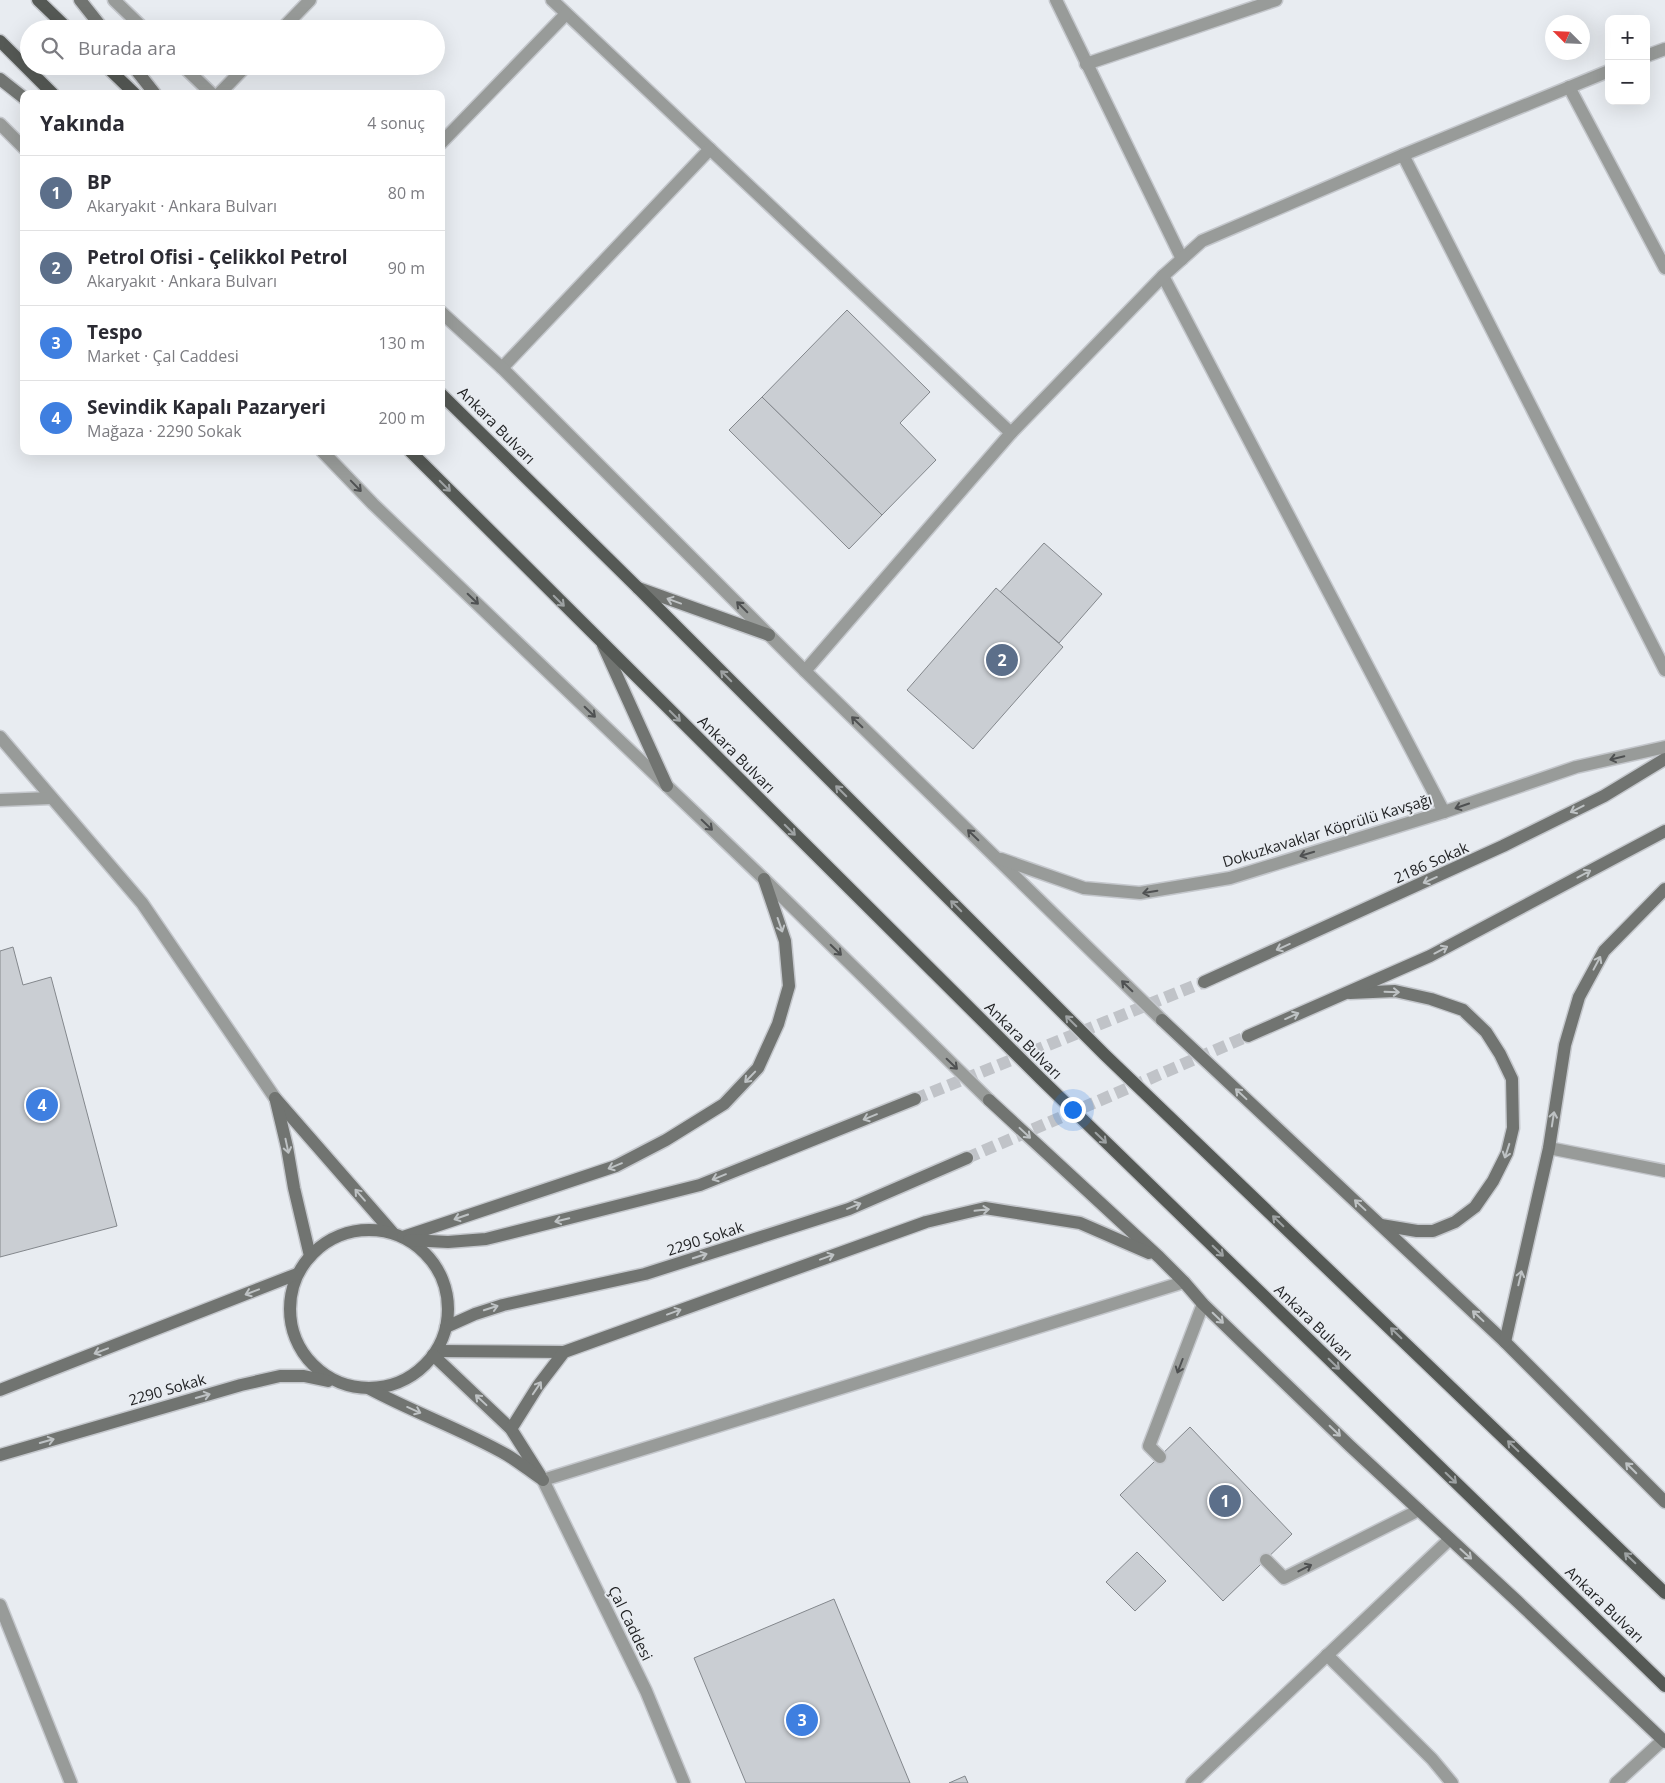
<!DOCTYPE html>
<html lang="tr">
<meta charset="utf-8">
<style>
:root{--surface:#fff;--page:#f7f7f7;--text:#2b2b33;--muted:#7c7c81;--line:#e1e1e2;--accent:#9e351c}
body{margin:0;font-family:"Open Sans",sans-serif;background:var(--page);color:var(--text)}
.controls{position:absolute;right:15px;top:15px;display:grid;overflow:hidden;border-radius:10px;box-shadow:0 5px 20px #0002}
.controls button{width:45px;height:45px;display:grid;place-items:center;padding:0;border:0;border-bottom:1px solid var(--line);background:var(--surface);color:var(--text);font:25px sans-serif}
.compass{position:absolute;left:1545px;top:15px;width:45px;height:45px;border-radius:50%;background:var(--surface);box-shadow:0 5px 20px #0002;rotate:294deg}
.you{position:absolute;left:1072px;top:1109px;width:18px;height:18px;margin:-12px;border:4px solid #fff;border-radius:50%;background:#1a73e8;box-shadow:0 0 0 8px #1a73e833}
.badge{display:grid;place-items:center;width:32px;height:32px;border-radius:50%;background:var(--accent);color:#fff;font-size:16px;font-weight:700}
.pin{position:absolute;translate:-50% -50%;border:2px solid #fff;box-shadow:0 1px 5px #0006}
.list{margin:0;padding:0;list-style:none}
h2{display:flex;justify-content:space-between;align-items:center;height:65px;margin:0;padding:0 20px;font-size:21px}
h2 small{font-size:16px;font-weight:400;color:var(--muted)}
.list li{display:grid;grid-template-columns:32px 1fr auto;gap:15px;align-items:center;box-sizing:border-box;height:75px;padding:0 20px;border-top:1px solid var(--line)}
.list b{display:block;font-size:19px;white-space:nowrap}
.list p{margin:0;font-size:16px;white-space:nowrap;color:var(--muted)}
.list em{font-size:16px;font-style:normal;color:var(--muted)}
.icon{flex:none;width:28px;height:28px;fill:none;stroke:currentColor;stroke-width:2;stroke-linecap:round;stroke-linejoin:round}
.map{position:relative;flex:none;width:1665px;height:1783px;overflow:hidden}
.search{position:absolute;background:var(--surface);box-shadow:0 5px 20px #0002;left:20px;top:20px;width:425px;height:55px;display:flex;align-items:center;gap:12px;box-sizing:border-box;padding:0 18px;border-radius:28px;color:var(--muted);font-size:19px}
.panel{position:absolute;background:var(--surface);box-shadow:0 5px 20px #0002;left:20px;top:90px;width:425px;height:365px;border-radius:10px}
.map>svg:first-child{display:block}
.building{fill:#caced3;stroke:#83878c}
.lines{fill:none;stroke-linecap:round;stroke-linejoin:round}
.secondary-tunnel{stroke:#c0c3c8;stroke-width:12;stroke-dasharray:12 6;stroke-linecap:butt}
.service-casing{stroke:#c4c7cc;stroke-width:15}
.minor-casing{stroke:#c4c7cc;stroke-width:15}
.tertiary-casing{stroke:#c4c7cc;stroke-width:15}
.secondary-casing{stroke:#c4c7cc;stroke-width:15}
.primary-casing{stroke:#c4c7cc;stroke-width:15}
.service{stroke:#989b99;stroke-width:12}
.minor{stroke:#989b99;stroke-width:12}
.tertiary{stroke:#989b99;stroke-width:12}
.secondary{stroke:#717471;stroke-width:12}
.primary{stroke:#555955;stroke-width:12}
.oneway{stroke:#4f5152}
.oneway2{stroke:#9ea2a3}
.oneway3{stroke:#bec2c4}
.labels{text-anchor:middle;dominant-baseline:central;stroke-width:4;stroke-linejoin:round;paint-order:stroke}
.street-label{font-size:15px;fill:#1f2022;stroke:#e8ecf1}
</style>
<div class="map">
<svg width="1665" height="1783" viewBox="0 0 1665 1783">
<rect width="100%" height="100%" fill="#e8ecf1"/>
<!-- building -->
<g class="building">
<path d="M 847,310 L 930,392 L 900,423 L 936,460 L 882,515 L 762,397 Z"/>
<path d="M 762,397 L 882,515 L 849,549 L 729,430 Z"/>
<path d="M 1044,543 L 1102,594 L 1059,643 L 1000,592 Z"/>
<path d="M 996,588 L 1063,647 L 973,749 L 907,690 Z"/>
<path d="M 13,947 L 23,985 L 51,977 L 117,1226 L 0,1257 L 0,951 Z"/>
<path d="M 1190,1427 L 1292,1534 L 1223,1601 L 1120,1495 Z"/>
<path d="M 1137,1552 L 1166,1581 L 1135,1611 L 1106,1582 Z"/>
<path d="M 834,1599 L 910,1783 L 746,1783 L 694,1658 Z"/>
<path d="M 965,1776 L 968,1783 L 949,1783 Z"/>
</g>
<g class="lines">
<!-- secondary-tunnel -->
<g class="secondary-tunnel">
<path d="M 915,1099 L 1204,982"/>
<path d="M 967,1158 L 1248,1036"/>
</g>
<defs>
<g id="service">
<path d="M 1160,1457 L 1149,1446 L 1203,1304"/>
<path d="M 1266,1560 L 1284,1578 L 1419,1510"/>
</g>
<g id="minor">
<path d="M 552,0 L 1011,433"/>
<path d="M 1056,0 L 1182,259"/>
<path d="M 282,29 L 310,0"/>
<path d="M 1646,56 L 1665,49"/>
<path d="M 1086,64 L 1276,0"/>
<path d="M 1569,87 L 1665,268"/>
<path d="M 219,94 L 246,66"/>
<path d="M 441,143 L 566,14"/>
<path d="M 1403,155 L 1665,670"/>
<path d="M 1163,276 L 1444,812"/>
<path d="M 502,368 L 710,149"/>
<path d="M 805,671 L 1011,433 L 1163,276 L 1202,241 L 1403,155 L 1609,71"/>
<path d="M 0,737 L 142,903 L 275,1098"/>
<path d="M 0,800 L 51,798"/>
<path d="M 1549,1148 L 1665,1171"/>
<path d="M 543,1480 L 1184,1282"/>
<path d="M 0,1605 L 71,1783"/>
<path d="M 1327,1655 L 1432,1759 L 1452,1783"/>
<path d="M 1192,1783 L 1450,1539"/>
<path d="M 1616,1783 L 1663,1740"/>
</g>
<g id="tertiary">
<path d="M 114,0 L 144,29"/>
<path d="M 183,66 L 212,94"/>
<path d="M 0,124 L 24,148"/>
<path d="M 441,312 L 502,368 L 805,671 L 1162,1020"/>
<path d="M 322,451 L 373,504 L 764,879 L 989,1100"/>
<path d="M 1001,859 L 1084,888 L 1140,893 L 1230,878 L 1444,812 L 1576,767 L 1665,747"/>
<path d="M 543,1480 L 646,1691 L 684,1783"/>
</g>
<g id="secondary">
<path d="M 80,0 L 103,29"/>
<path d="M 133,66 L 155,94"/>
<path d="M 0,79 L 24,98"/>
<path d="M 638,588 L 769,635"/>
<path d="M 603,645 L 667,786"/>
<path d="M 1204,982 L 1503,846 L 1604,796 L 1665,759"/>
<path d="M 1350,993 L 1395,991 L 1431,999 L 1463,1010 L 1486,1032 L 1500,1054 L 1512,1079 L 1513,1128 L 1507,1153 L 1493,1181 L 1475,1207 L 1455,1222 L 1433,1231 L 1417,1231 L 1381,1225"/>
<path d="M 1162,1020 L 1505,1342 L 1665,1502"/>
<path d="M 1248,1036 L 1430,956 L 1665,831"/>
<path d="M 275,1098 L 392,1232"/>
<path d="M 989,1100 L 1159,1257 L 1184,1282 L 1203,1304 L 1350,1446 L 1517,1601 L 1665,1742"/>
<path d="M 276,1101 L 287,1147 L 294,1188 L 310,1256"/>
<circle cx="369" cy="1309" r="79"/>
<path d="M 403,1237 L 616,1166 L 666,1140 L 724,1104 L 758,1068 L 778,1024 L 789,986 L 785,941 L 764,879"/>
<path d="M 409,1240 L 448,1242 L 486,1239 L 700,1185 L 915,1099"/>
<path d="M 446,1327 L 475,1314 L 503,1305 L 645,1274 L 849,1209 L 967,1158"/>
<path d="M 1505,1342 L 1549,1148 L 1565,1045 L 1579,997 L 1604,951 L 1665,889"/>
<path d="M 437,1351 L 564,1352"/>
<path d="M 433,1355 L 511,1429 L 540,1475"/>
<path d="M 370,1389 C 415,1413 463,1430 507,1455 C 519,1462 531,1472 543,1480"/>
<path d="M 0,1390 L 297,1274"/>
<path d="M 511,1429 L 538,1386 L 564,1352 L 926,1222 L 985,1208 L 1080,1223 L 1149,1253"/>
<path d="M 0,1455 L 241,1385 L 280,1376 L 304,1376 L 328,1381"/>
</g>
<g id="primary">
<path d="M 38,0 L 68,29"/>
<path d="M 0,41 L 53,94"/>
<path d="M 106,66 L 135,94"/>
<path d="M 441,394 L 638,588 L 1105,1055 L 1665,1593"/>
<path d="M 410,451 L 1041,1079 L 1665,1686"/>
</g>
</defs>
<!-- service casing -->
<use href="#service" class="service-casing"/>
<!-- minor casing -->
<use href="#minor" class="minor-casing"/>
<!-- tertiary casing -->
<use href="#tertiary" class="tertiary-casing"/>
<!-- secondary casing -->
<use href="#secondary" class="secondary-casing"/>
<!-- primary casing -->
<use href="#primary" class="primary-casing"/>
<!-- service -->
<use href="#service" class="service"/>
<!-- minor -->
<use href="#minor" class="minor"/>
<!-- tertiary -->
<use href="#tertiary" class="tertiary"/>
<!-- secondary -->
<use href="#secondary" class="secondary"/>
<!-- primary -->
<use href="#primary" class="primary"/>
</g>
<!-- one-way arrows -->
<defs><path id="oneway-shaft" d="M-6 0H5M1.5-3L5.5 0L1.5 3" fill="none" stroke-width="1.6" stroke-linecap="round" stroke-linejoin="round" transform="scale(1.25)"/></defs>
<g class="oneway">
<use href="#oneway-shaft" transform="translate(356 486) rotate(46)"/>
<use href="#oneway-shaft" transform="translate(473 599) rotate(44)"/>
<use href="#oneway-shaft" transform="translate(742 607) rotate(-135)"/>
<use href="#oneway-shaft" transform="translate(590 712) rotate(44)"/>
<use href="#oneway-shaft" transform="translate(857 722) rotate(-136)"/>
<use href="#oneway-shaft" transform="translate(1617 758) rotate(167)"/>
<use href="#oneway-shaft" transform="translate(1462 806) rotate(161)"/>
<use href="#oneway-shaft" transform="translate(707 825) rotate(44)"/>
<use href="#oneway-shaft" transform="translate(973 835) rotate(-136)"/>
<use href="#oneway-shaft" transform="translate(1307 854) rotate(163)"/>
<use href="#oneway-shaft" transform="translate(1150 892) rotate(170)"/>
<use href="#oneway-shaft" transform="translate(836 950) rotate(44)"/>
<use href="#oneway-shaft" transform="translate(1127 986) rotate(-136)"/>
<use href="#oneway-shaft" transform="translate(952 1064) rotate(44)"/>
<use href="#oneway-shaft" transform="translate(1180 1366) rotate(111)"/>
<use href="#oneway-shaft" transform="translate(1305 1568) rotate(-27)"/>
</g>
<g class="oneway2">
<use href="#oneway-shaft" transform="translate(445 486) rotate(45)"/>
<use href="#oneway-shaft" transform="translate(559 601) rotate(45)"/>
<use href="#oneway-shaft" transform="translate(726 676) rotate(-135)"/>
<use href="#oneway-shaft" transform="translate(675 716) rotate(45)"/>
<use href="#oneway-shaft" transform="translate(841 791) rotate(-135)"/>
<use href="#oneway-shaft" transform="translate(790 830) rotate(45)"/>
<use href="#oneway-shaft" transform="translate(956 906) rotate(-135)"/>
<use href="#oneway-shaft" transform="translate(1071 1021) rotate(-135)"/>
<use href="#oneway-shaft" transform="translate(1101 1138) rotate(44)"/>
<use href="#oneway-shaft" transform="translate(1278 1221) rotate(-136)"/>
<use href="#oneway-shaft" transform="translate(1218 1251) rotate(44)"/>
<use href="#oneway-shaft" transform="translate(1396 1333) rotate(-136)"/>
<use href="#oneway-shaft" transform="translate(1334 1364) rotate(44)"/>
<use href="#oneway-shaft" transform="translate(1513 1446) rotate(-136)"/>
<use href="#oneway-shaft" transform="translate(1451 1478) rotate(44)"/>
<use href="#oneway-shaft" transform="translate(1630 1558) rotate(-136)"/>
</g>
<g class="oneway3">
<use href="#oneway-shaft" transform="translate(674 601) rotate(-160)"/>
<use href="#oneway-shaft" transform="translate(1577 809) rotate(153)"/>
<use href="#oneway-shaft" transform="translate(1584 874) rotate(-28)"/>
<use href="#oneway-shaft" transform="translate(1430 880) rotate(156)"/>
<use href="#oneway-shaft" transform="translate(780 925) rotate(71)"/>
<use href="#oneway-shaft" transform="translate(1283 947) rotate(156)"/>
<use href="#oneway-shaft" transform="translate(1441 950) rotate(-28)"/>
<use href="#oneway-shaft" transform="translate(1597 963) rotate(-62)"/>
<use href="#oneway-shaft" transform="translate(1392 992) rotate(2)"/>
<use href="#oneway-shaft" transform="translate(1292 1016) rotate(-24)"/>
<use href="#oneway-shaft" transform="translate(750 1077) rotate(134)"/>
<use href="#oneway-shaft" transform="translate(1241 1094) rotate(-137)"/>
<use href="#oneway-shaft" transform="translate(870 1117) rotate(158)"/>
<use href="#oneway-shaft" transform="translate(1553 1119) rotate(-81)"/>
<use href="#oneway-shaft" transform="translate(1025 1133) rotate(43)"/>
<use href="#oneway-shaft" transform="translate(287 1146) rotate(78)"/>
<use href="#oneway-shaft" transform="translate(1507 1151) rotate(108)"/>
<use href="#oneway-shaft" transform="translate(615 1166) rotate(158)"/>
<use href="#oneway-shaft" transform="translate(719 1177) rotate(158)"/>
<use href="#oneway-shaft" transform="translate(360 1195) rotate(-131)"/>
<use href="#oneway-shaft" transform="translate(1360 1205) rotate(-137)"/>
<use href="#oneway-shaft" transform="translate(854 1206) rotate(-22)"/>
<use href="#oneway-shaft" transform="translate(982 1210) rotate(-6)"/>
<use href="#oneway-shaft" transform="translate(461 1217) rotate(161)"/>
<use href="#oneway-shaft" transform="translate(562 1220) rotate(166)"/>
<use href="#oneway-shaft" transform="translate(700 1256) rotate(-18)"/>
<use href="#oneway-shaft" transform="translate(827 1257) rotate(-20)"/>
<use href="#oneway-shaft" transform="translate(1520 1278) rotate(-77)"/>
<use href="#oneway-shaft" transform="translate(252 1292) rotate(159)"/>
<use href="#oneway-shaft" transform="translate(491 1308) rotate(-18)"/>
<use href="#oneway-shaft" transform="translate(674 1312) rotate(-20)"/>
<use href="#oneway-shaft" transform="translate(1478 1316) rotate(-137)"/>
<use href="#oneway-shaft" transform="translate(1218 1318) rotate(44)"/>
<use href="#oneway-shaft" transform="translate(101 1351) rotate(159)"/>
<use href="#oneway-shaft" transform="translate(537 1388) rotate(-56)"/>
<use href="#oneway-shaft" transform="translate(203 1396) rotate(-16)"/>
<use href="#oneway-shaft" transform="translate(481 1400) rotate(-137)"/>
<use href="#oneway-shaft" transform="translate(414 1410) rotate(24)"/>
<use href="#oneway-shaft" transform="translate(1335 1431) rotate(44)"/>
<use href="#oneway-shaft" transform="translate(47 1441) rotate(-16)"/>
<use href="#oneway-shaft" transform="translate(1631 1468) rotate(-135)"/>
<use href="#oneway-shaft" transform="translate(1466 1554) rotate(42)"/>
</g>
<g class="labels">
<!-- street labels -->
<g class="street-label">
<text transform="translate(497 425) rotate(45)">Ankara Bulvarı</text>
<text transform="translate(737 754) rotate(45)">Ankara Bulvarı</text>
<text transform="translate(1327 830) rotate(-17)">Dokuzkavaklar Köprülü Kavşağı</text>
<text transform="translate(1431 862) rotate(-24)">2186 Sokak</text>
<text transform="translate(1024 1040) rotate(45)">Ankara Bulvarı</text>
<text transform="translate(705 1238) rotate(-18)">2290 Sokak</text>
<text transform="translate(1314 1322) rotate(44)">Ankara Bulvarı</text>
<text transform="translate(167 1389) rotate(-16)">2290 Sokak</text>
<text transform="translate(1605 1604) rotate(44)">Ankara Bulvarı</text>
<text transform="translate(631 1623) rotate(64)">Çal Caddesi</text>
</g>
</g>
</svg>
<div class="controls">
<button>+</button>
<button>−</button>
</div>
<svg class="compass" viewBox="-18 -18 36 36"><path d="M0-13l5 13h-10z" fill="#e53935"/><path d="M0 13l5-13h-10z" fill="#7c7c81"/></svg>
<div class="you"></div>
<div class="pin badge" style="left:1225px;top:1501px;background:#5c6f8a">1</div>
<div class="pin badge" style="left:1002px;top:660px;background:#5c6f8a">2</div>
<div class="pin badge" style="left:802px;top:1720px;background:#3f7fe0">3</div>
<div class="pin badge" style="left:42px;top:1105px;background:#3f7fe0">4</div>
<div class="search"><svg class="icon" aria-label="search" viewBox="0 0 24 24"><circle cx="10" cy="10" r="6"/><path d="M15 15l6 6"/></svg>Burada ara</div>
<section class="panel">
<h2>Yakında<small>4 sonuç</small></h2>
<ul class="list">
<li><span class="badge" style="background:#5c6f8a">1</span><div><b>BP</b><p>Akaryakıt · Ankara Bulvarı</p></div><em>80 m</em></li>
<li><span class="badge" style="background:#5c6f8a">2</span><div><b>Petrol Ofisi - Çelikkol Petrol</b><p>Akaryakıt · Ankara Bulvarı</p></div><em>90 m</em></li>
<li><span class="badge" style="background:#3f7fe0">3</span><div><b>Tespo</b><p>Market · Çal Caddesi</p></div><em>130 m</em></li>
<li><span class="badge" style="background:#3f7fe0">4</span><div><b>Sevindik Kapalı Pazaryeri</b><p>Mağaza · 2290 Sokak</p></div><em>200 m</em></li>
</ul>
</section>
</div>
